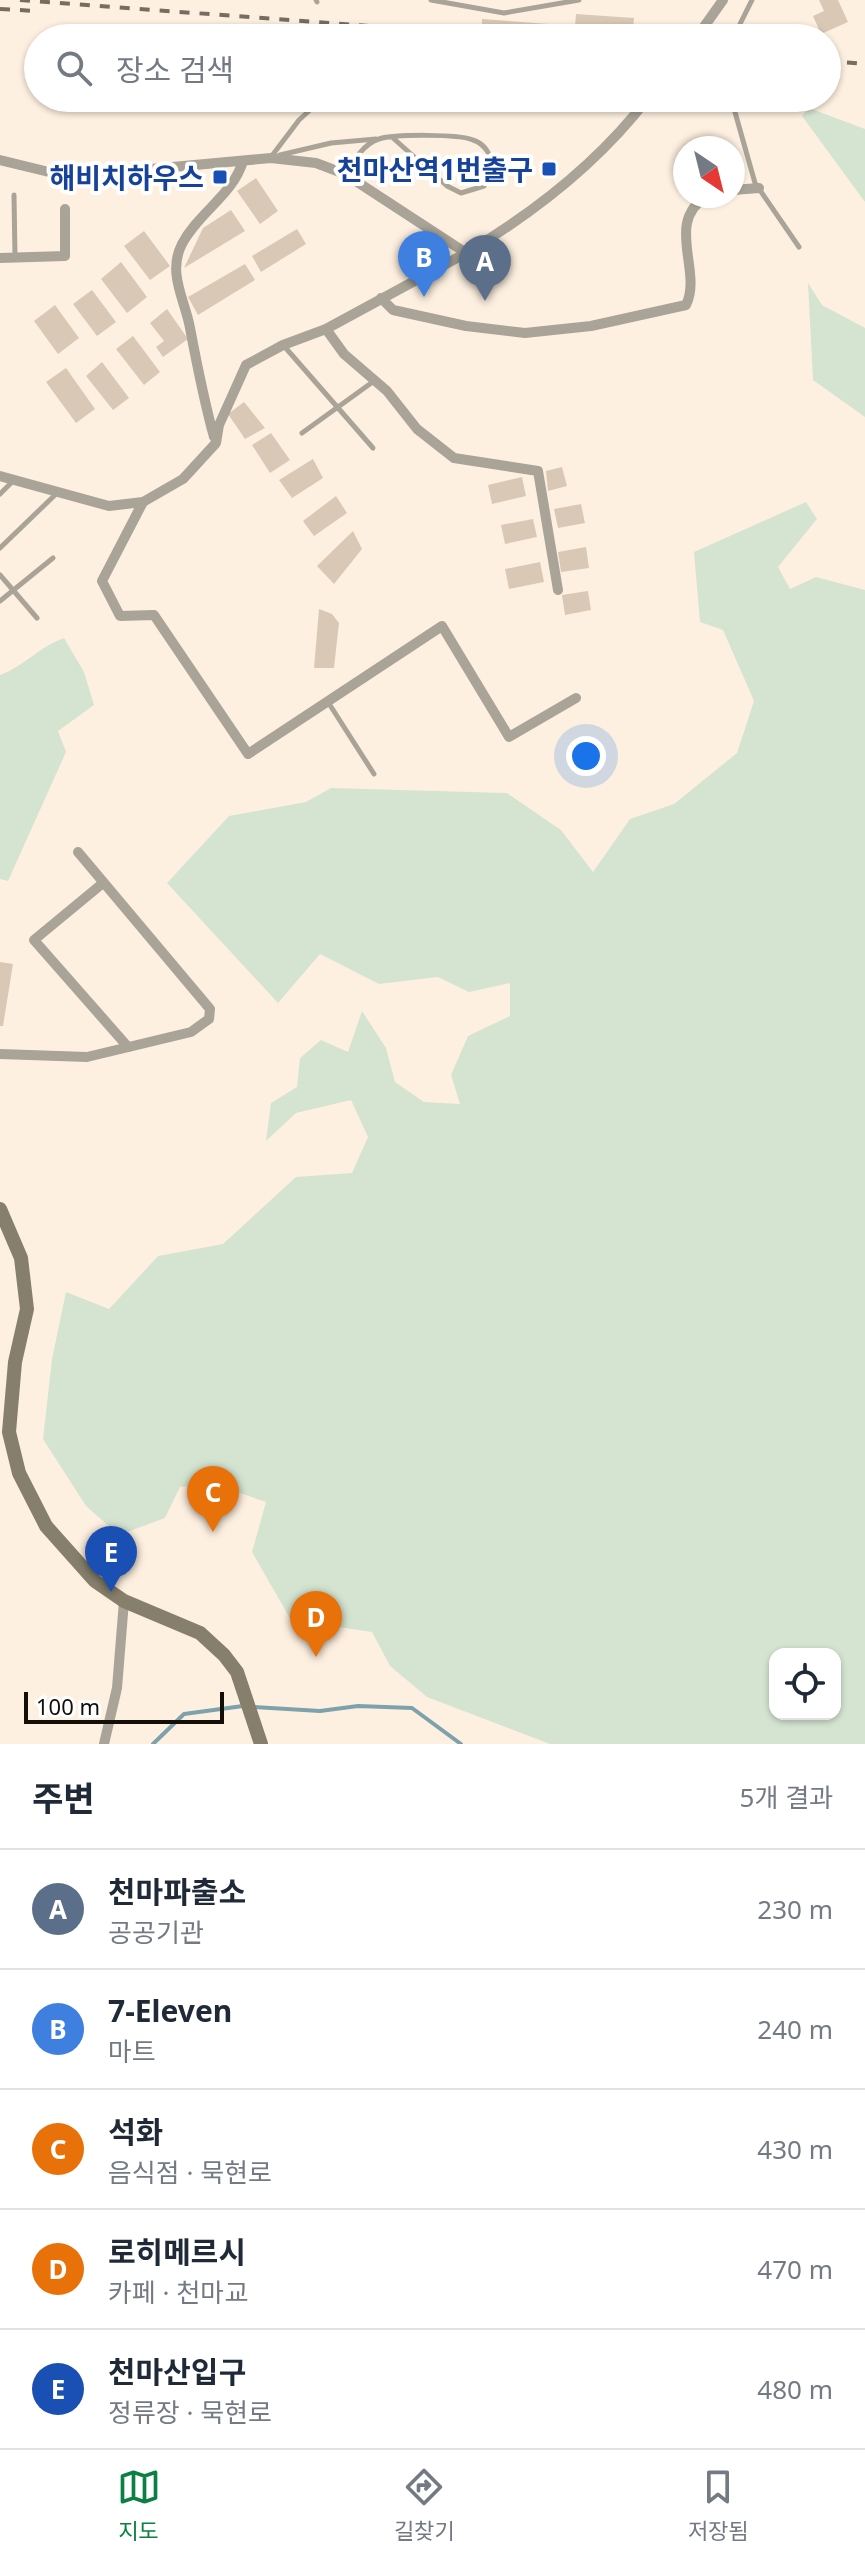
<!DOCTYPE html>
<html lang="ko">
<meta charset="utf-8">
<style>
:root{--surface:#fff;--page:#f2f2f3;--text:#1f2937;--muted:#747a83;--line:#e0e1e3;--accent:#0b8043}
body{margin:0;font-family:"Noto Sans","Noto Sans KR",sans-serif;background:var(--page);color:var(--text)}
.controls{position:absolute;right:24px;bottom:24px;display:grid;overflow:hidden;border-radius:16px;box-shadow:0 2px 6px #0004}
.controls button{width:72px;height:72px;display:grid;place-items:center;padding:0;border:0;border-bottom:2px solid var(--line);background:var(--surface);color:var(--text);font:40px sans-serif}
.compass{position:absolute;left:673px;top:136px;width:72px;height:72px;border-radius:50%;background:var(--surface);box-shadow:0 2px 6px #0004;rotate:145deg}
.scale{position:absolute;left:24px;bottom:20px;width:200px;box-sizing:border-box;padding-left:8px;border:4px solid #130e07;border-top:0;font-size:22px;line-height:28px;white-space:nowrap;color:#130e07;-webkit-text-stroke:6px #fff;paint-order:stroke}
.you{position:absolute;left:586px;top:756px;width:28px;height:28px;margin:-20px;border:6px solid #fff;border-radius:50%;background:#1a73e8;box-shadow:0 0 0 12px #1a73e833}
.badge{display:grid;place-items:center;width:52px;height:52px;border-radius:50%;background:var(--accent);color:#fff;font-size:26px;font-weight:700}
.pin{position:absolute;translate:-50% -66px;filter:drop-shadow(0 2px 4px #0008)}
.pin::after{content:'';position:absolute;top:42px;width:28px;height:24px;background:inherit;clip-path:polygon(0 0,100% 0,50% 100%)}
.list{margin:0;padding:0;list-style:none}
h2{display:flex;justify-content:space-between;align-items:center;height:104px;margin:0;padding:0 32px;font-size:34px}
h2 small{font-size:26px;font-weight:400;color:var(--muted)}
.list li{display:grid;grid-template-columns:52px 1fr auto;gap:24px;align-items:center;box-sizing:border-box;height:120px;padding:0 32px;border-top:2px solid var(--line)}
.list b{display:block;font-size:30px;white-space:nowrap}
.list p{margin:0;font-size:26px;white-space:nowrap;color:var(--muted)}
.list em{font-size:26px;font-style:normal;color:var(--muted)}
.icon{flex:none;width:44px;height:44px;fill:none;stroke:currentColor;stroke-width:2;stroke-linecap:round;stroke-linejoin:round}
.map{position:relative;flex:none;width:865px;height:1744px;overflow:hidden}
.search{position:absolute;background:var(--surface);box-shadow:0 2px 6px #0004;left:24px;right:24px;top:24px;height:88px;display:flex;align-items:center;gap:20px;box-sizing:border-box;padding:0 28px;border-radius:44px;color:var(--muted);font-size:30px}
.sheet{height:704px;background:var(--surface)}
nav{display:flex;justify-content:space-around;align-items:center;box-sizing:border-box;height:112px;border-top:2px solid var(--line);background:var(--surface);font-size:22px;color:var(--muted)}
nav a{display:grid;justify-items:center;gap:4px}
nav .on{color:var(--accent)}
.map>svg:first-child{display:block}
.green{fill:#d5e4d1;fill-rule:evenodd}
.lines{fill:none;stroke-linecap:round;stroke-linejoin:round}
.stream{stroke:#7da2ab;stroke-width:4}
.building{fill:#d9c8b5}
.lane{stroke:#a9a497;stroke-width:5}
.street{stroke:#a9a497;stroke-width:10}
.secondary{stroke:#867f6c;stroke-width:14}
.rail{stroke:#766d62;stroke-width:4;stroke-dasharray:10 10;stroke-linecap:butt}
.transit-dot{fill:#1a4fb4;stroke:#fff;stroke-width:3}
.labels{text-anchor:middle;dominant-baseline:central;stroke-width:8;stroke-linejoin:round;paint-order:stroke}
.transit-label{font-size:28px;font-weight:bold;fill:#164399;stroke:#fff;text-anchor:end}
</style>
<div class="map">
<svg width="865" height="1744" viewBox="0 0 865 1744">
<rect width="100%" height="100%" fill="#fef0e0"/>
<!-- green -->
<g class="green">
<path d="M 809,108 L 865,129 L 865,202 L 802,116 Z"/>
<path d="M 808,283 L 822,305 L 865,328 L 865,417 L 813,380 Z"/>
<path d="M 806,502 L 817,519 L 778,567 L 790,589 L 816,577 L 865,590 L 865,1744 L 550,1744 L 427,1697 L 390,1666 L 372,1632 L 291,1620 L 252,1552 L 266,1502 L 210,1483 L 180,1487 L 165,1518 L 119,1535 L 86,1506 L 43,1439 L 52,1359 L 66,1292 L 109,1309 L 158,1256 L 223,1244 L 296,1177 L 352,1173 L 368,1137 L 351,1100 L 296,1113 L 266,1141 L 271,1103 L 297,1087 L 300,1058 L 321,1040 L 348,1052 L 362,1011 L 386,1048 L 395,1082 L 424,1102 L 460,1104 L 451,1075 L 468,1036 L 510,1016 L 510,983 L 469,992 L 438,977 L 379,984 L 320,954 L 278,1003 L 167,883 L 229,816 L 306,802 L 331,788 L 507,793 L 561,830 L 593,872 L 630,819 L 674,804 L 737,753 L 754,701 L 723,630 L 700,622 L 694,552 ZM 835,1654 L 835,1714 L 775,1714 L 775,1654 Z"/>
<path d="M 64,638 L 84,672 L 94,705 L 58,731 L 66,752 L 8,881 L 0,879 L 0,675 C 28,664 37,648 64,638 Z"/>
</g>
<g class="lines">
<!-- stream -->
<g class="stream">
<path d="M 252,1707 L 320,1711 L 358,1706 L 412,1708 L 461,1744"/>
<path d="M 153,1744 L 184,1714 L 243,1706"/>
</g>
</g>
<!-- building -->
<g class="building">
<path d="M 819,0 L 838,0 L 848,22 L 821,34 L 813,16 L 824,11 Z"/>
<path d="M 576,14 L 634,18 L 633,30 L 706,38 L 561,38 L 565,35 L 482,29 L 482,19 L 575,26 Z"/>
<path d="M 256,178 L 278,211 L 260,224 L 237,191 Z"/>
<path d="M 231,210 L 245,231 L 184,268 L 203,228 Z"/>
<path d="M 297,229 L 306,244 L 261,272 L 252,256 Z"/>
<path d="M 144,231 L 170,266 L 150,280 L 124,246 Z"/>
<path d="M 121,262 L 147,297 L 127,313 L 101,279 Z"/>
<path d="M 245,264 L 255,280 L 198,315 L 188,297 Z"/>
<path d="M 92,290 L 116,322 L 97,336 L 73,304 Z"/>
<path d="M 55,305 L 79,338 L 58,354 L 34,321 Z"/>
<path d="M 167,309 L 188,339 L 163,357 L 156,347 L 164,341 L 150,323 Z"/>
<path d="M 133,336 L 160,372 L 144,385 L 116,349 Z"/>
<path d="M 102,362 L 129,398 L 113,410 L 86,376 Z"/>
<path d="M 66,368 L 95,409 L 76,423 L 46,382 Z"/>
<path d="M 244,402 L 265,428 L 245,439 L 228,414 Z"/>
<path d="M 271,433 L 290,460 L 270,473 L 252,445 Z"/>
<path d="M 313,459 L 323,478 L 292,498 L 279,480 Z"/>
<path d="M 562,467 L 567,486 L 548,491 L 546,471 Z"/>
<path d="M 522,477 L 526,496 L 492,504 L 488,485 Z"/>
<path d="M 336,496 L 347,513 L 314,536 L 303,521 Z"/>
<path d="M 581,504 L 585,523 L 558,528 L 554,509 Z"/>
<path d="M 533,519 L 537,537 L 505,544 L 501,525 Z"/>
<path d="M 353,531 L 362,549 L 334,584 L 317,566 Z"/>
<path d="M 586,547 L 589,568 L 561,572 L 558,552 Z"/>
<path d="M 540,562 L 544,582 L 509,589 L 505,569 Z"/>
<path d="M 588,591 L 591,610 L 565,615 L 562,595 Z"/>
<path d="M 319,609 L 332,614 L 339,623 L 334,668 L 314,668 Z"/>
<path d="M 0,962 L 13,964 L 3,1026 L 0,1026 Z"/>
</g>
<g class="lines">
<!-- lane -->
<g class="lane">
<path d="M 316,0 L 317,2"/>
<path d="M 431,0 L 504,13 L 579,0"/>
<path d="M 733,38 L 752,0"/>
<path d="M 731,98 L 755,183 L 799,247"/>
<path d="M 280,155 L 331,143 L 376,139"/>
<path d="M 271,157 L 299,120 L 323,98"/>
<path d="M 346,174 C 352,161 365,143 379,139 C 395,134 459,134 473,140 C 486,144 492,157 493,169 L 484,186 L 461,193 L 447,186 L 393,138"/>
<path d="M 14,195 L 15,257"/>
<path d="M 284,346 L 373,448"/>
<path d="M 302,433 L 374,381"/>
<path d="M 0,494 L 14,480"/>
<path d="M 0,548 L 57,493"/>
<path d="M 0,575 L 37,618"/>
<path d="M 0,601 L 53,558"/>
<path d="M 328,702 L 374,774"/>
</g>
<!-- street -->
<g class="street">
<path d="M 696,38 L 723,0"/>
<path d="M 0,160 L 49,172 L 140,170 L 271,158 L 316,163 L 345,174 L 466,253 C 535,212 599,162 648,98"/>
<path d="M 733,190 L 759,188"/>
<path d="M 0,258 L 65,256 L 65,209"/>
<path d="M 381,298 L 393,310 L 466,326 L 525,333 L 591,326 L 686,305 C 703,271 664,222 707,196"/>
<path d="M 326,329 L 344,354 L 387,391 L 417,429 L 454,458 L 538,471 L 558,590"/>
<path d="M 214,437 C 204,401 197,365 190,328 C 185,300 167,273 182,244 C 199,212 233,195 243,161"/>
<path d="M 0,476 L 109,506 L 143,502 L 183,479 L 216,443 L 219,425 L 246,365 L 283,345 L 326,329 L 466,253"/>
<path d="M 143,502 L 102,581 L 120,616 L 154,615 L 248,754 L 442,626 L 509,737 L 576,698"/>
<path d="M 103,883 L 34,940 L 128,1047"/>
<path d="M 0,1054 L 87,1057 L 191,1032 L 209,1019 L 210,1009 L 78,852"/>
<path d="M 104,1744 L 117,1688 L 124,1601"/>
</g>
<!-- secondary -->
<path class="secondary" d="M 0,1209 L 21,1258 L 27,1309 L 15,1362 L 9,1432 L 19,1473 L 46,1526 L 95,1581 L 124,1601 L 200,1633 L 224,1655 L 237,1672 L 261,1744"/>
<!-- rail -->
<g class="rail">
<path d="M 20,0 L 530,38"/>
<path d="M 0,9 L 36,11"/>
<path d="M 827,61 L 865,64"/>
</g>
</g>
<!-- markers -->
<g class="transit-dot">
<rect x="541" y="161" width="16" height="16" rx="4"/>
<rect x="212" y="169" width="16" height="16" rx="4"/>
</g>
<g class="labels">
<!-- transit labels -->
<g class="transit-label">
<text x="533" y="169">천마산역1번출구</text>
<text x="204" y="177">해비치하우스</text>
</g>
</g>
</svg>
<div class="controls">
<button><svg class="icon" aria-label="locate" viewBox="0 0 24 24"><circle cx="12" cy="12" r="6"/><path d="M12 2v4M12 18v4M2 12h4M18 12h4"/></svg></button>
</div>
<svg class="compass" viewBox="-18 -18 36 36"><path d="M0-13l5 13h-10z" fill="#e53935"/><path d="M0 13l5-13h-10z" fill="#747a83"/></svg>
<div class="scale">100 m</div>
<div class="you"></div>
<div class="pin badge" style="left:485px;top:301px;background:#5c6f8a">A</div>
<div class="pin badge" style="left:424px;top:297px;background:#3f7fe0">B</div>
<div class="pin badge" style="left:213px;top:1532px;background:#e8710a">C</div>
<div class="pin badge" style="left:316px;top:1657px;background:#e8710a">D</div>
<div class="pin badge" style="left:111px;top:1592px;background:#1a4fb4">E</div>
<div class="search"><svg class="icon" aria-label="search" viewBox="0 0 24 24"><circle cx="10" cy="10" r="6"/><path d="M15 15l6 6"/></svg>장소 검색</div>
</div>
<section class="sheet">
<h2>주변<small>5개 결과</small></h2>
<ul class="list">
<li><span class="badge" style="background:#5c6f8a">A</span><div><b>천마파출소</b><p>공공기관</p></div><em>230 m</em></li>
<li><span class="badge" style="background:#3f7fe0">B</span><div><b>7-Eleven</b><p>마트</p></div><em>240 m</em></li>
<li><span class="badge" style="background:#e8710a">C</span><div><b>석화</b><p>음식점 · 묵현로</p></div><em>430 m</em></li>
<li><span class="badge" style="background:#e8710a">D</span><div><b>로히메르시</b><p>카페 · 천마교</p></div><em>470 m</em></li>
<li><span class="badge" style="background:#1a4fb4">E</span><div><b>천마산입구</b><p>정류장 · 묵현로</p></div><em>480 m</em></li>
</ul>
</section>
<nav>
<a class="on"><svg class="icon" aria-label="map" viewBox="0 0 24 24"><path d="M3 6l6-2 6 2 6-2v14l-6 2-6-2-6 2zM9 4v14M15 6v14"/></svg>지도</a>
<a><svg class="icon" aria-label="directions" viewBox="0 0 24 24"><path d="M12 3l9 9-9 9-9-9zM9 14v-3h6M13 9l2 2-2 2"/></svg>길찾기</a>
<a><svg class="icon" aria-label="saved" viewBox="0 0 24 24"><path d="M7 4h10v16l-5-4-5 4z"/></svg>저장됨</a>
</nav>
